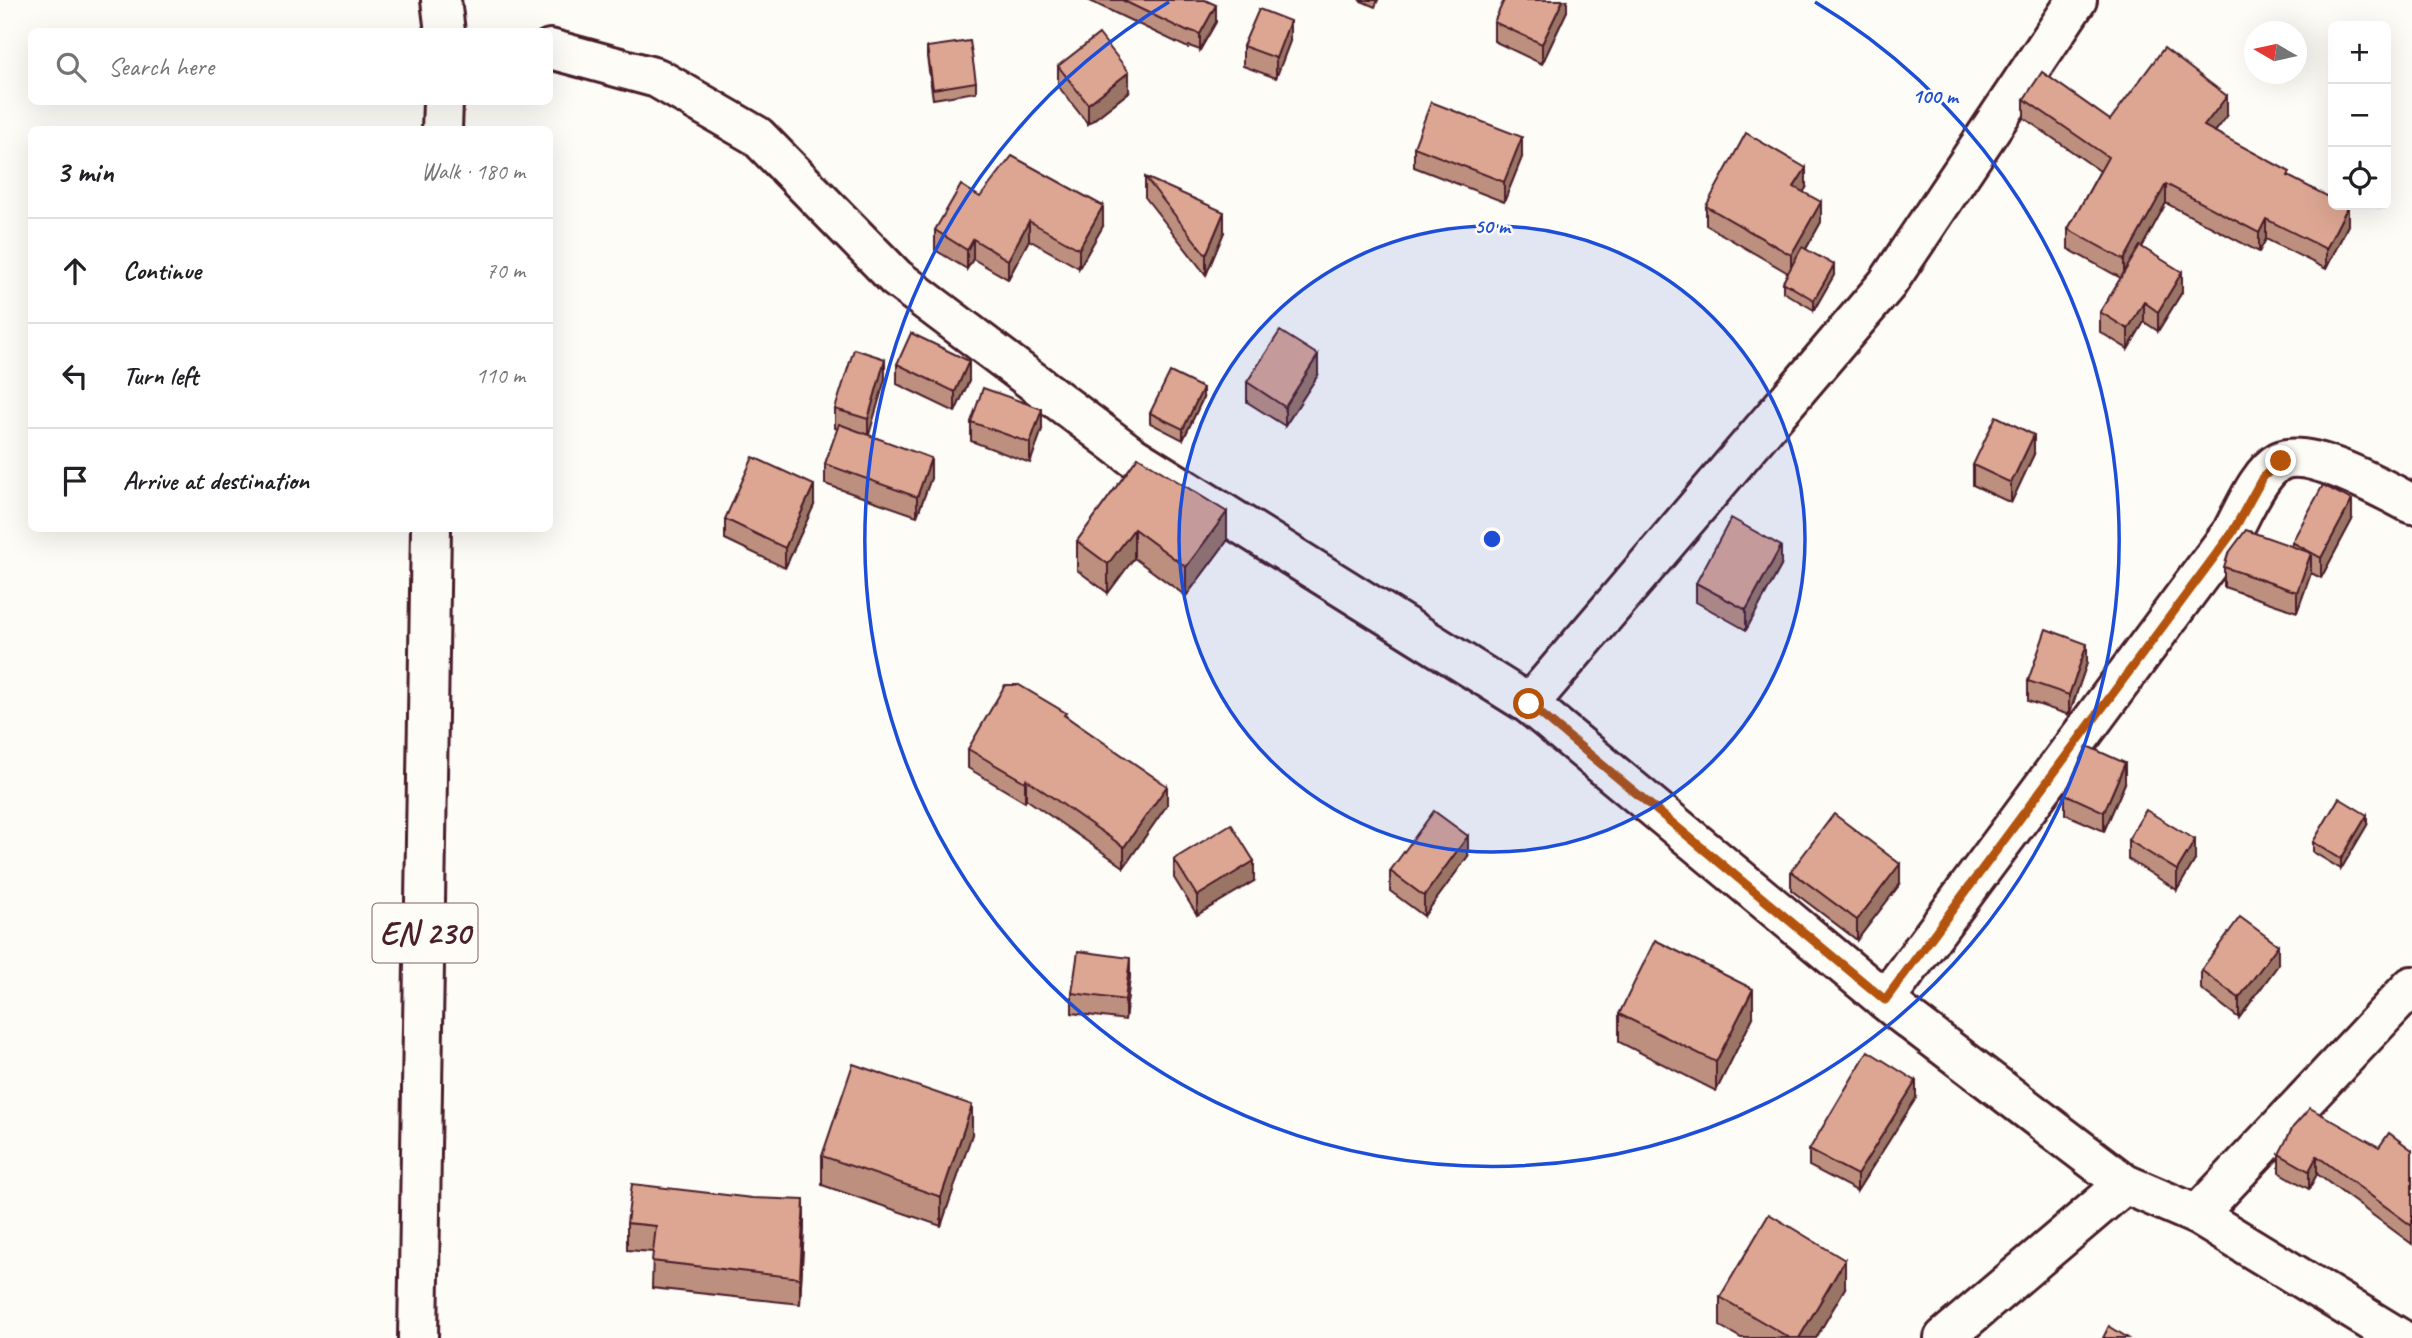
<!DOCTYPE html>
<meta charset="utf-8">
<style>
:root{--surface:#fff;--page:#f6f6f6;--text:#202124;--muted:#757577;--line:#e0e0e0}
body{margin:0;font-family:Caveat,sans-serif;background:var(--page);color:var(--text)}
.controls{position:absolute;right:21px;top:21px;display:grid;overflow:hidden;border-radius:10px;box-shadow:0 7px 28px #0002}
.controls button{width:63px;height:63px;display:grid;place-items:center;padding:0;border:0;border-bottom:2px solid var(--line);background:var(--surface);color:var(--text);font:35px sans-serif}
.compass{position:absolute;left:2244px;top:21px;width:63px;height:63px;border-radius:50%;background:var(--surface);box-shadow:0 7px 28px #0002;rotate:279deg}
.stop{position:absolute;width:21px;height:21px;margin:-16px;border:5px solid #b45309;border-radius:50%;background:#fff}
.stop.end{background:#b45309;border-color:#fff;box-shadow:0 2px 7px #0008}
.list{margin:0;padding:0;list-style:none}
h2{display:flex;justify-content:space-between;align-items:center;height:91px;margin:0;padding:0 28px;font-size:30px}
h2 small{font-size:23px;font-weight:400;color:var(--muted)}
.list li{display:grid;grid-template-columns:46px 1fr auto;gap:21px;align-items:center;box-sizing:border-box;height:105px;padding:0 28px;border-top:2px solid var(--line)}
.list b{display:block;font-size:26px;white-space:nowrap}
.list em{font-size:23px;font-style:normal;color:var(--muted)}
.icon{flex:none;width:38px;height:38px;fill:none;stroke:currentColor;stroke-width:2;stroke-linecap:round;stroke-linejoin:round}
.map{position:relative;flex:none;width:2412px;height:1338px;overflow:hidden}
.search{position:absolute;background:var(--surface);box-shadow:0 7px 28px #0002;left:28px;top:28px;width:525px;height:77px;display:flex;align-items:center;gap:18px;box-sizing:border-box;padding:0 24px;border-radius:10px;color:var(--muted);font-size:26px}
.panel{position:absolute;background:var(--surface);box-shadow:0 7px 28px #0002;left:28px;top:126px;width:525px;height:406px;border-radius:10px}
.map>svg:first-child{display:block}
.lines{fill:none;stroke-linecap:round;stroke-linejoin:round}
.minor-casing{stroke:#4a1f2b;stroke-width:44}
.primary-casing{stroke:#4a1f2b;stroke-width:44}
.minor{stroke:#fdfcf7;stroke-width:38}
.primary{stroke:#fdfcf7;stroke-width:38}
.wall{fill:#bd8f7e;stroke:#4a1f2b;stroke-width:2}
.shaded-wall{fill:#9a7466;stroke:#4a1f2b;stroke-width:2}
.building{fill:#dca692;stroke:#4a1f2b;stroke-width:2}
.route{stroke:#b45309;stroke-width:9}
.ring{fill:none;stroke:#1d4ed8;stroke-width:3.5}
.labels{text-anchor:middle;dominant-baseline:central;stroke-width:5;stroke-linejoin:round;paint-order:stroke}
.shield{fill:#fdfcf7;stroke:#806168;stroke-width:2}
.shield-label{font-size:33px;font-weight:bold;fill:#4a1f2b}
.centre{fill:#1d4ed8;stroke:#fdfcf7;stroke-width:3.5}
.ring-label{font-size:21px;text-anchor:middle;font-weight:bold;fill:#1d4ed8;stroke:#fdfcf7;stroke-width:5;stroke-linejoin:round;paint-order:stroke}
</style>
<div class="map">
<svg width="2412" height="1338" viewBox="0 0 2412 1338">
<rect width="100%" height="100%" fill="#fdfcf7"/>
<filter id="ink" filterUnits="userSpaceOnUse"><feTurbulence type="fractalNoise" baseFrequency=".0143" numOctaves="2"/><feDisplacementMap in="SourceGraphic" scale="14" xChannelSelector="R" yChannelSelector="G"/><feConvolveMatrix kernelMatrix="1 2 1 2 8 2 1 2 1" color-interpolation-filters="sRGB"/></filter>
<g filter="url(#ink)">
<g class="lines">
<defs>
<g id="minor">
<path d="M 550,49 L 657,78 L 757,136 L 896,278 L 1132,456 L 1529,704 L 1902,1014 L 2125,1184 L 2197,1215 L 2399,1338"/>
<path d="M 1529,704 L 1887,284 L 2077,0"/>
<path d="M 1885,1000 L 2232,532 C 2243,512 2259,472 2280,461 C 2309,447 2385,490 2412,504"/>
<path d="M 2197,1215 L 2412,986"/>
<path d="M 1944,1338 L 2125,1184"/>
</g>
<g id="primary">
<path d="M 441,0 L 445,32"/>
<path d="M 442,130 L 443,102"/>
<path d="M 418,1338 L 431,528"/>
</g>
</defs>
<!-- minor casing -->
<use href="#minor" class="minor-casing"/>
<!-- primary casing -->
<use href="#primary" class="primary-casing"/>
<!-- minor -->
<use href="#minor" class="minor"/>
<!-- primary -->
<use href="#primary" class="primary"/>
</g>
<!-- wall -->
<g class="wall">
<path d="M 1088,0 L 1205,0 L 1216,22 L 1200,50 L 1189,46 L 1188,48 Z"/>
<path d="M 1359,0 L 1378,0 L 1375,7 Z"/>
<path d="M 1567,0 L 1567,11 L 1542,64 L 1494,41 L 1494,22 Z"/>
<path d="M 1290,41 L 1276,78 L 1243,66 L 1243,46 Z"/>
<path d="M 927,47 L 976,82 L 976,92 L 933,99 L 927,57 Z"/>
<path d="M 1058,66 L 1129,92 L 1088,124 L 1058,86 Z"/>
<path d="M 2024,99 L 2110,120 L 2227,116 L 2215,132 L 2290,177 L 2348,225 L 2326,269 L 2266,239 L 2259,252 L 2166,203 L 2142,247 L 2182,292 L 2158,331 L 2144,322 L 2128,349 L 2100,332 L 2100,312 L 2121,278 L 2068,249 L 2068,229 L 2100,171 L 2024,118 Z"/>
<path d="M 1414,147 L 1522,157 L 1504,202 L 1414,167 Z"/>
<path d="M 1145,177 L 1224,232 L 1206,275 L 1145,197 Z"/>
<path d="M 1806,188 L 1803,192 L 1821,222 L 1806,249 L 1834,275 L 1814,310 L 1783,292 L 1783,282 L 1788,273 L 1706,225 L 1706,206 Z"/>
<path d="M 980,197 L 1103,226 L 1079,268 L 1029,240 L 1008,279 L 973,259 L 967,269 L 935,250 L 935,230 Z"/>
<path d="M 897,364 L 969,381 L 955,412 L 897,384 Z"/>
<path d="M 1318,375 L 1285,426 L 1247,402 L 1247,382 Z"/>
<path d="M 885,379 L 868,435 L 931,478 L 917,516 L 825,484 L 825,464 L 838,429 L 835,428 L 835,409 Z"/>
<path d="M 1203,398 L 1183,440 L 1150,423 L 1150,413 Z"/>
<path d="M 971,422 L 1042,429 L 1030,463 L 971,441 Z"/>
<path d="M 2034,454 L 2011,503 L 1973,485 L 1973,465 Z"/>
<path d="M 1138,457 L 1227,541 L 1186,596 L 1134,558 L 1108,593 L 1077,570 L 1077,541 Z"/>
<path d="M 814,505 L 785,568 L 725,539 L 725,519 Z"/>
<path d="M 2352,520 L 2321,578 L 2311,573 L 2297,612 L 2224,587 L 2224,567 L 2292,546 L 2292,542 Z"/>
<path d="M 1781,566 L 1746,630 L 1696,602 L 1696,583 Z"/>
<path d="M 2087,663 L 2069,715 L 2028,701 L 2028,681 Z"/>
<path d="M 1066,716 L 1167,805 L 1124,867 L 1026,799 L 1025,802 L 968,768 L 968,749 Z"/>
<path d="M 2125,783 L 2104,831 L 2065,814 L 2065,794 Z"/>
<path d="M 2367,825 L 2341,869 L 2313,852 L 2313,842 Z"/>
<path d="M 2128,840 L 2195,860 L 2177,890 L 2128,859 Z"/>
<path d="M 1468,856 L 1424,916 L 1390,891 L 1390,871 Z"/>
<path d="M 1174,859 L 1254,881 L 1197,915 L 1174,878 Z"/>
<path d="M 1791,871 L 1900,884 L 1857,940 L 1791,890 Z"/>
<path d="M 2278,965 L 2239,1018 L 2201,989 L 2201,970 Z"/>
<path d="M 1130,977 L 1125,1020 L 1072,1013 L 1072,993 Z"/>
<path d="M 1619,1014 L 1753,1017 L 1716,1091 L 1619,1042 Z"/>
<path d="M 1916,1098 L 1857,1191 L 1809,1166 L 1809,1150 Z"/>
<path d="M 972,1134 L 941,1226 L 822,1185 L 822,1156 Z"/>
<path d="M 2379,1147 L 2412,1150 L 2412,1244 L 2317,1174 L 2309,1189 L 2279,1172 L 2279,1154 Z"/>
<path d="M 627,1223 L 804,1227 L 800,1304 L 652,1288 L 653,1252 L 627,1250 Z"/>
<path d="M 1845,1288 L 1816,1338 L 1741,1338 L 1720,1326 L 1720,1297 Z"/>
</g>
<!-- shaded-wall -->
<g class="shaded-wall">
<path d="M 1563,0 L 1567,0 L 1567,11 L 1542,64 L 1542,44 Z"/>
<path d="M 1216,5 L 1216,22 L 1200,50 L 1200,34 Z"/>
<path d="M 1290,21 L 1290,41 L 1276,78 L 1276,58 Z"/>
<path d="M 1129,72 L 1129,92 L 1088,124 L 1088,104 Z"/>
<path d="M 2227,96 L 2227,116 L 2204,146 L 2204,126 Z"/>
<path d="M 1522,137 L 1522,157 L 1504,202 L 1504,182 Z"/>
<path d="M 1806,168 L 1806,188 L 1794,207 L 1794,187 Z"/>
<path d="M 2166,184 L 2166,203 L 2124,280 L 2124,260 Z"/>
<path d="M 1821,202 L 1821,222 L 1791,275 L 1791,255 Z"/>
<path d="M 1103,206 L 1103,226 L 1079,268 L 1079,249 Z"/>
<path d="M 2348,206 L 2348,225 L 2326,269 L 2326,249 Z"/>
<path d="M 1224,212 L 1224,232 L 1206,275 L 1206,255 Z"/>
<path d="M 2266,219 L 2266,239 L 2259,252 L 2259,233 Z"/>
<path d="M 1029,221 L 1029,240 L 1008,279 L 1008,260 Z"/>
<path d="M 973,239 L 973,259 L 967,269 L 967,250 Z"/>
<path d="M 1834,265 L 1834,275 L 1814,310 L 1814,300 Z"/>
<path d="M 2182,272 L 2182,292 L 2158,331 L 2158,312 Z"/>
<path d="M 2144,302 L 2144,322 L 2128,349 L 2128,329 Z"/>
<path d="M 1318,355 L 1318,375 L 1285,426 L 1285,407 Z"/>
<path d="M 885,359 L 885,379 L 868,438 L 868,419 Z"/>
<path d="M 969,361 L 969,381 L 955,412 L 955,392 Z"/>
<path d="M 1203,388 L 1203,398 L 1183,440 L 1183,429 Z"/>
<path d="M 1042,409 L 1042,429 L 1030,463 L 1030,443 Z"/>
<path d="M 2034,435 L 2034,454 L 2011,503 L 2011,483 Z"/>
<path d="M 931,458 L 931,478 L 917,516 L 917,497 Z"/>
<path d="M 814,485 L 814,505 L 785,568 L 785,548 Z"/>
<path d="M 2352,500 L 2352,520 L 2321,578 L 2321,558 Z"/>
<path d="M 1227,512 L 1227,541 L 1186,596 L 1186,567 Z"/>
<path d="M 1134,529 L 1134,558 L 1108,593 L 1108,564 Z"/>
<path d="M 1781,546 L 1781,566 L 1746,630 L 1746,610 Z"/>
<path d="M 2311,553 L 2311,573 L 2297,612 L 2297,592 Z"/>
<path d="M 2087,644 L 2087,663 L 2069,715 L 2069,695 Z"/>
<path d="M 2125,763 L 2125,783 L 2104,831 L 2104,812 Z"/>
<path d="M 1026,779 L 1026,799 L 1025,802 L 1025,782 Z"/>
<path d="M 1167,786 L 1167,805 L 1124,867 L 1124,847 Z"/>
<path d="M 2367,815 L 2367,825 L 2341,869 L 2341,859 Z"/>
<path d="M 1468,836 L 1468,856 L 1424,916 L 1424,896 Z"/>
<path d="M 2195,840 L 2195,860 L 2177,890 L 2177,870 Z"/>
<path d="M 1254,861 L 1254,881 L 1197,915 L 1197,896 Z"/>
<path d="M 1900,864 L 1900,884 L 1857,940 L 1857,920 Z"/>
<path d="M 2278,945 L 2278,965 L 2239,1018 L 2239,998 Z"/>
<path d="M 1130,958 L 1130,977 L 1125,1020 L 1125,1000 Z"/>
<path d="M 1753,989 L 1753,1017 L 1716,1091 L 1716,1062 Z"/>
<path d="M 1916,1081 L 1916,1098 L 1857,1191 L 1857,1175 Z"/>
<path d="M 972,1105 L 972,1134 L 941,1226 L 941,1197 Z"/>
<path d="M 2317,1156 L 2317,1174 L 2309,1189 L 2309,1171 Z"/>
<path d="M 804,1200 L 804,1227 L 800,1304 L 800,1278 Z"/>
<path d="M 1845,1260 L 1845,1288 L 1816,1338 L 1799,1338 Z"/>
</g>
<!-- building -->
<g class="building">
<path d="M 1122,0 L 1205,0 L 1216,5 L 1200,34 L 1189,30 L 1188,32 Z"/>
<path d="M 1504,0 L 1563,0 L 1542,44 L 1494,22 Z"/>
<path d="M 1259,9 L 1290,21 L 1276,58 L 1243,46 Z"/>
<path d="M 1099,34 L 1129,72 L 1088,104 L 1058,66 Z"/>
<path d="M 970,41 L 976,82 L 933,89 L 927,47 Z"/>
<path d="M 2164,48 L 2227,96 L 2204,126 L 2290,172 L 2288,176 L 2333,199 L 2333,205 L 2348,206 L 2326,249 L 2266,219 L 2259,233 L 2166,184 L 2124,260 L 2068,229 L 2108,157 L 2024,99 L 2042,72 L 2110,120 Z"/>
<path d="M 1431,102 L 1522,137 L 1504,182 L 1414,147 Z"/>
<path d="M 1746,133 L 1806,168 L 1794,187 L 1821,202 L 1791,255 L 1706,206 Z"/>
<path d="M 1012,156 L 1103,206 L 1079,249 L 1029,221 L 1008,260 L 973,239 L 967,250 L 935,230 L 961,185 L 980,197 Z"/>
<path d="M 1145,177 L 1224,212 L 1206,255 Z"/>
<path d="M 2140,246 L 2182,272 L 2158,312 L 2144,302 L 2128,329 L 2100,312 Z"/>
<path d="M 1802,247 L 1834,265 L 1814,300 L 1783,282 Z"/>
<path d="M 1280,331 L 1318,355 L 1285,407 L 1247,382 Z"/>
<path d="M 911,333 L 969,361 L 955,392 L 897,364 Z"/>
<path d="M 854,349 L 885,359 L 868,419 L 835,409 Z"/>
<path d="M 1170,372 L 1203,388 L 1183,429 L 1150,413 Z"/>
<path d="M 983,388 L 1042,409 L 1030,443 L 971,422 Z"/>
<path d="M 1996,416 L 2034,435 L 2011,483 L 1973,465 Z"/>
<path d="M 839,424 L 931,458 L 917,497 L 825,464 Z"/>
<path d="M 753,457 L 814,485 L 785,548 L 725,519 Z"/>
<path d="M 1138,457 L 1227,512 L 1186,567 L 1134,529 L 1108,564 L 1077,541 Z"/>
<path d="M 2323,485 L 2352,500 L 2321,558 L 2292,542 Z"/>
<path d="M 1731,518 L 1781,546 L 1746,610 L 1696,583 Z"/>
<path d="M 2246,530 L 2311,553 L 2297,592 L 2224,567 L 2228,554 Z"/>
<path d="M 2046,629 L 2087,644 L 2069,695 L 2028,681 Z"/>
<path d="M 1005,685 L 1019,685 L 1066,713 L 1064,715 L 1167,786 L 1124,847 L 1026,779 L 1025,782 L 968,749 Z"/>
<path d="M 2087,746 L 2125,763 L 2104,812 L 2065,794 Z"/>
<path d="M 2339,798 L 2367,815 L 2341,859 L 2313,842 Z"/>
<path d="M 2146,810 L 2195,840 L 2177,870 L 2128,840 Z"/>
<path d="M 1434,811 L 1468,836 L 1424,896 L 1390,871 Z"/>
<path d="M 1834,814 L 1900,864 L 1857,920 L 1791,871 Z"/>
<path d="M 1231,824 L 1254,861 L 1197,896 L 1174,859 Z"/>
<path d="M 2240,917 L 2278,945 L 2239,998 L 2201,970 Z"/>
<path d="M 1655,940 L 1753,989 L 1716,1062 L 1619,1014 Z"/>
<path d="M 1078,951 L 1130,958 L 1125,1000 L 1072,993 Z"/>
<path d="M 1868,1051 L 1916,1081 L 1857,1175 L 1809,1150 Z"/>
<path d="M 853,1064 L 972,1105 L 941,1197 L 822,1156 Z"/>
<path d="M 2310,1108 L 2379,1147 L 2389,1133 L 2412,1150 L 2412,1226 L 2317,1156 L 2309,1171 L 2279,1154 L 2293,1127 Z"/>
<path d="M 632,1184 L 752,1198 L 804,1200 L 800,1278 L 652,1261 L 656,1226 L 627,1223 Z"/>
<path d="M 1769,1214 L 1845,1260 L 1799,1338 L 1790,1338 L 1720,1297 Z"/>
<path d="M 2109,1326 L 2128,1338 L 2103,1338 Z"/>
</g>
</g>
<g class="lines" filter="url(#ink)">
<!-- route -->
<path class="route" d="M 1529,704 L 1885,1000 L 2232,533 L 2263,477 L 2281,461"/>
</g>
<!-- distance rings -->
<circle cx="1492" cy="539" r="313" fill="#1d4ed8" fill-opacity=".12"/>
<g class="ring">
<circle cx="1492" cy="539" r="313"/>
<path d="M1815 2A627 627 0 1 1 1169 2"/>
</g>
<g class="labels">
<!-- shield labels -->
<rect class="shield" x="372.5" y="903.5" width="105" height="59" rx="5"/>
<g class="shield-label">
<text x="425" y="933">EN 230</text>
</g>
</g>
<circle cx="1492" cy="539" r="10" class="centre"/>
<g class="ring-label">
<text x="1935" y="103">100 m</text>
<text x="1492" y="233">50 m</text>
</g>
</svg>
<div class="controls">
<button>+</button>
<button>−</button>
<button><svg class="icon" aria-label="locate" viewBox="0 0 24 24"><circle cx="12" cy="12" r="6"/><path d="M12 2v4M12 18v4M2 12h4M18 12h4"/></svg></button>
</div>
<svg class="compass" viewBox="-18 -18 36 36"><path d="M0-13l5 13h-10z" fill="#e53935"/><path d="M0 13l5-13h-10z" fill="#757577"/></svg>
<div class="stop" style="left:1529px;top:704px"></div>
<div class="stop end" style="left:2281px;top:461px"></div>
<div class="search"><svg class="icon" aria-label="search" viewBox="0 0 24 24"><circle cx="10" cy="10" r="6"/><path d="M15 15l6 6"/></svg>Search here</div>
<section class="panel">
<h2>3 min<small>Walk · 180 m</small></h2>
<ul class="list">
<li><svg class="icon" aria-label="ahead" viewBox="0 0 24 24"><path d="M12 20V5M6 11l6-6 6 6"/></svg><div><b>Continue</b></div><em>70 m</em></li>
<li><svg class="icon" aria-label="left" viewBox="0 0 24 24"><path d="M17 20v-9H6M10 6l-5 5 5 5"/></svg><div><b>Turn left</b></div><em>110 m</em></li>
<li><svg class="icon" aria-label="arrive" viewBox="0 0 24 24"><path d="M6 21V4h12l-3 4 3 4H6"/></svg><div><b>Arrive at destination</b></div></li>
</ul>
</section>
</div>
